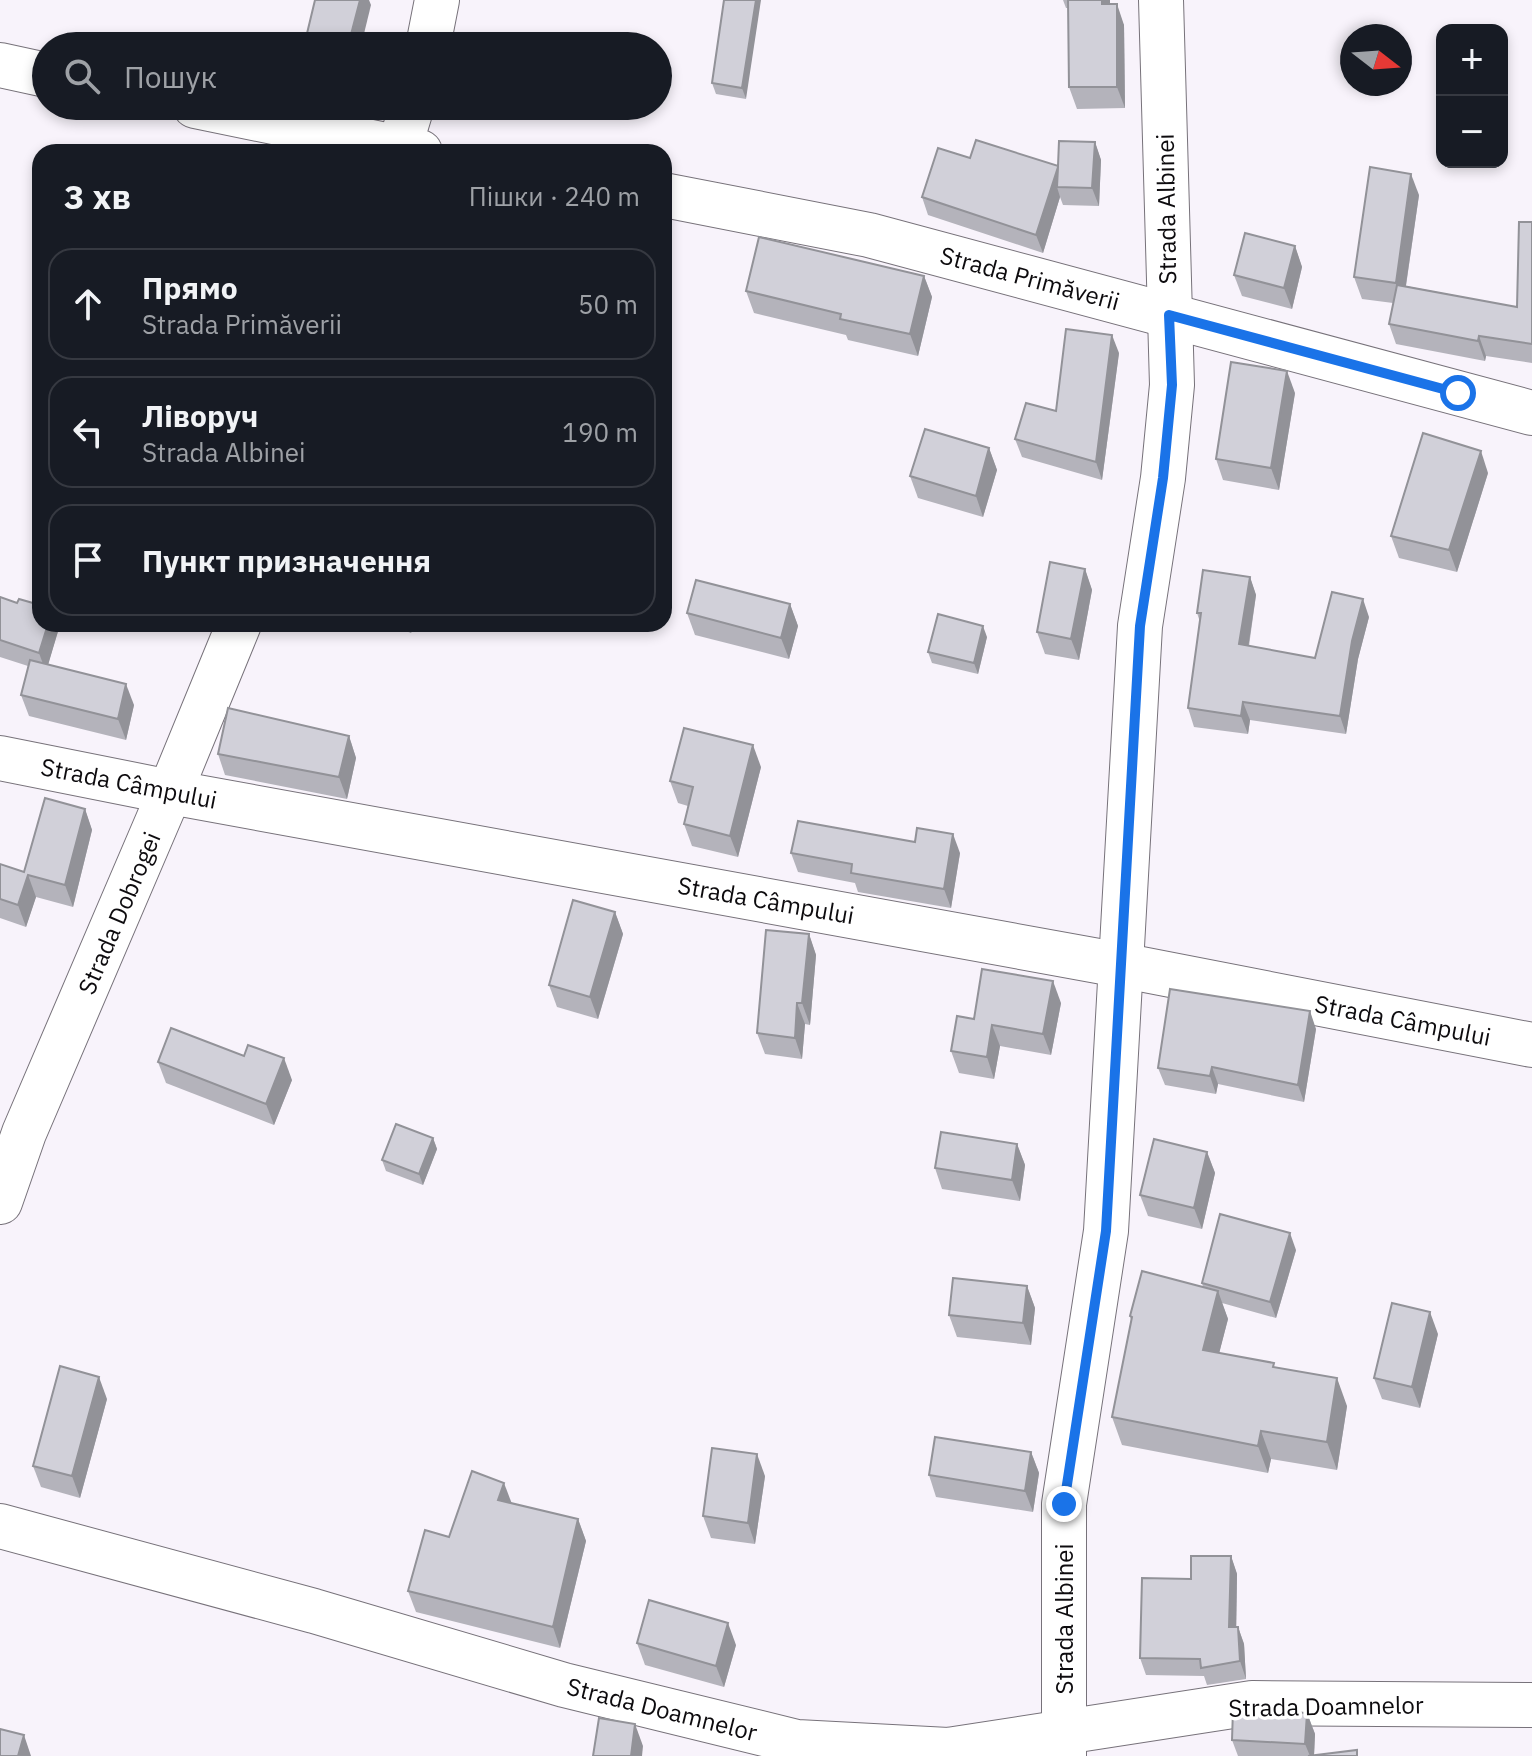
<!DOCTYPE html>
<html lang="uk">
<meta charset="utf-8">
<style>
:root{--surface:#171b24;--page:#20242c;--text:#f1f3f6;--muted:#9ea1a6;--line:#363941}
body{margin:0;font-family:"IBM Plex Sans",sans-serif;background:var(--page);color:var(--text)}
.controls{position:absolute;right:24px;top:24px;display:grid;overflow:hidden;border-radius:16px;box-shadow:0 4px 12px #0003}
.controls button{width:72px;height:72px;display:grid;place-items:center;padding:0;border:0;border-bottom:2px solid var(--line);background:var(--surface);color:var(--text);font:40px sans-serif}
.compass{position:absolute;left:1340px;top:24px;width:72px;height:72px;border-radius:50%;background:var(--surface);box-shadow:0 4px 12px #0003;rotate:107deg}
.stop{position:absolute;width:24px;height:24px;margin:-18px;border:6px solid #1a73e8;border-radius:50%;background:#fff}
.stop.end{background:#1a73e8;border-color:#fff;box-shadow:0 2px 8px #0008}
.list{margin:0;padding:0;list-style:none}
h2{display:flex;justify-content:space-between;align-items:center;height:104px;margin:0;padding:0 32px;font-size:34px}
h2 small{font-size:26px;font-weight:400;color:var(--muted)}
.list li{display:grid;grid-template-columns:52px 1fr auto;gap:24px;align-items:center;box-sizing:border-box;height:112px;margin:0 16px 16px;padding:0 16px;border:2px solid var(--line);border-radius:24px}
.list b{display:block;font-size:30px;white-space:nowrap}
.list p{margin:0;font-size:26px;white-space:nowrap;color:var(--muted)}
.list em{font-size:26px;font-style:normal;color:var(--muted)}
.icon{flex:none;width:44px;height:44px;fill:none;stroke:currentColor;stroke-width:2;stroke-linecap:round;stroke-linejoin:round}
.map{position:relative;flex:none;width:1532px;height:1756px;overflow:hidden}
.search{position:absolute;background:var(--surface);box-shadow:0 4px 12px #0003;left:32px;top:32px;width:640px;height:88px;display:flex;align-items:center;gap:20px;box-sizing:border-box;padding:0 28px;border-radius:44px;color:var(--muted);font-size:30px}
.panel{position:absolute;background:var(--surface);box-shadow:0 4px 12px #0003;left:32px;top:144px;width:640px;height:488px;border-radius:24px}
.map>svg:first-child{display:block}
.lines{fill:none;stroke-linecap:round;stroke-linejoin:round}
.minor-casing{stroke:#77727a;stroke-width:46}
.minor{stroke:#fff;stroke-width:44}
.wall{fill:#b4b3bb}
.shaded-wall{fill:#929298}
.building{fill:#d1d0d9;stroke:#929298;stroke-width:2}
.route{stroke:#1a73e8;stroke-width:10}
.labels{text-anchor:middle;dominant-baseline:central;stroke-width:7;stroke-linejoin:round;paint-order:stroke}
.street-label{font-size:24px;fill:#0d0b0e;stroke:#fff}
</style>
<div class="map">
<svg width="1532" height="1756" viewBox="0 0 1532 1756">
<rect width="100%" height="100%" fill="#f8f3fb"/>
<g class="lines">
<defs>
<g id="minor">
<path d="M 428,46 L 437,0"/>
<path d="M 0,65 L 46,75"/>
<path d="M 195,106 L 420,152"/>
<path d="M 398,152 L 412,106"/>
<path d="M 664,195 L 869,235 L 1532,413"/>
<path d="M 0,758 L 170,792 L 1120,965 L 1532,1045"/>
<path d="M 0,1202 L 24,1133 L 170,792 L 239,624"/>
<path d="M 0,1526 L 314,1611 L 564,1685 L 797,1742 L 948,1750 L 1252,1703 L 1532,1705"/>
<path d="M 1064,1756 L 1064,1504 L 1106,1231 L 1140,626 L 1163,478 L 1172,385 L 1161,0"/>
</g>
</defs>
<!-- minor casing -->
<use href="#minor" class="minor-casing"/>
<!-- minor -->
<use href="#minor" class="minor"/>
</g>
<!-- wall -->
<g class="wall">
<path d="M 724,0 L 746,99 L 716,94 L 712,83 Z"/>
<path d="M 1063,0 L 1110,0 L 1110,4 L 1124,25 L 1125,108 L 1077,109 L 1069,87 L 1068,8 L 1066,8 Z"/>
<path d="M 1095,142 L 1101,160 L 1099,206 L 1063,205 L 1060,197 L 1043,253 L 928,215 L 922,197 L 970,158 L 1058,166 Z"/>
<path d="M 1419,195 L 1406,286 L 1517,307 L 1532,222 L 1532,363 L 1486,356 L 1485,361 L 1396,344 L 1389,324 L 1393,303 L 1362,299 L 1354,277 Z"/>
<path d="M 1295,246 L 1302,267 L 1292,309 L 1242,296 L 1234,275 Z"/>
<path d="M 924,276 L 932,297 L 918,356 L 848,340 L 846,335 L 754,313 L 746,291 Z"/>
<path d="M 1119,353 L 1102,480 L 1022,457 L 1015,439 L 1056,411 Z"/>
<path d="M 1295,393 L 1279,490 L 1223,480 L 1216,459 Z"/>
<path d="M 989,448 L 997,470 L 983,517 L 918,498 L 910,476 Z"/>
<path d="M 1488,473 L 1457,572 L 1399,558 L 1391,536 Z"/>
<path d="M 1085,569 L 1092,590 L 1079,660 L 1045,654 L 1037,632 Z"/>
<path d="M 1250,577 L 1256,595 L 1249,646 L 1315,658 L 1369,617 L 1358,659 L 1346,734 L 1250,720 L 1248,734 L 1194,727 L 1188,708 L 1200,622 L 1197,613 Z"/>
<path d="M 0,597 L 59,628 L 48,664 L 134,705 L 126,740 L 29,716 L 21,695 L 28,666 L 0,657 Z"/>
<path d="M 790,604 L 798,626 L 789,659 L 695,635 L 687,613 Z"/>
<path d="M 387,624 L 414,624 L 411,633 Z"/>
<path d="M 987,637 L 978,674 L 932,663 L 928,652 Z"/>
<path d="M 349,736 L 356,758 L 347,799 L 225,775 L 218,754 Z"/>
<path d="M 761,767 L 738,857 L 692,846 L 684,824 L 688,806 L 678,803 L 670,781 Z"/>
<path d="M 85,809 L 92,830 L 73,907 L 36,897 L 26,927 L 0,918 L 0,864 L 24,872 Z"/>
<path d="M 791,853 L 960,853 L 951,908 L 858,892 L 855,883 L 798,872 Z"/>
<path d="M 615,912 L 623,934 L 598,1019 L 557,1007 L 549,985 Z"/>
<path d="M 809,934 L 816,955 L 810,1025 L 805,1024 L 802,1059 L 765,1054 L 757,1033 Z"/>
<path d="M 1061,1003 L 1051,1055 L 1000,1046 L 994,1079 L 959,1073 L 951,1051 L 974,1019 Z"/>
<path d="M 1316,1029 L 1304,1102 L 1218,1084 L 1216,1094 L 1165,1085 L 1158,1068 Z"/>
<path d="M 158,1062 L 292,1080 L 274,1125 L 166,1083 Z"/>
<path d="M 433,1138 L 437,1149 L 423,1185 L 386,1171 L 382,1160 Z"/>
<path d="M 1017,1144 L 1025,1165 L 1020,1201 L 942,1189 L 935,1168 Z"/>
<path d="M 1207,1152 L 1215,1173 L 1202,1229 L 1148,1216 L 1140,1195 Z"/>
<path d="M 1296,1250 L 1276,1318 L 1222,1303 L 1228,1319 L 1219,1353 L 1276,1368 L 1347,1406 L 1337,1470 L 1271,1459 L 1268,1473 L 1122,1445 L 1112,1417 L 1131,1320 L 1130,1316 L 1203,1287 L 1202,1283 Z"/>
<path d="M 1027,1286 L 1035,1308 L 1031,1345 L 957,1337 L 949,1315 Z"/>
<path d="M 1438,1334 L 1420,1408 L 1382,1399 L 1374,1378 Z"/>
<path d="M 107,1399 L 80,1498 L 41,1487 L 33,1466 Z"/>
<path d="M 1031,1452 L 1039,1473 L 1033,1512 L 936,1497 L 929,1475 Z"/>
<path d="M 765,1476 L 755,1544 L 711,1538 L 703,1516 Z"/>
<path d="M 512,1503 L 578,1519 L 586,1541 L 560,1648 L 416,1612 L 408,1591 L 449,1537 Z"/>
<path d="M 1231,1556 L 1237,1574 L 1236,1627 L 1238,1627 L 1244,1644 L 1246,1679 L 1207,1685 L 1204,1676 L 1146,1675 L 1140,1658 L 1191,1579 Z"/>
<path d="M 637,1643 L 736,1645 L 724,1687 L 645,1665 Z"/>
<path d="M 1307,1713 L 1315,1734 L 1314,1755 L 1359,1756 L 1238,1756 L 1232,1740 Z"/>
</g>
<!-- shaded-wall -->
<g class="shaded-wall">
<path d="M 360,0 L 369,0 L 371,5 L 361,46 L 348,46 Z"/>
<path d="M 756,0 L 761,0 L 746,99 L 742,88 Z"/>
<path d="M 1102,0 L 1110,0 L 1110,25 L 1102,4 Z"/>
<path d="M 1117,4 L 1124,25 L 1125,108 L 1117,87 Z"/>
<path d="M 1095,142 L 1101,160 L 1099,206 L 1092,188 Z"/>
<path d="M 1058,167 L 1057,187 L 1060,197 L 1043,253 L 1036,235 Z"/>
<path d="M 1411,174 L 1419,195 L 1403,305 L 1396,283 Z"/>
<path d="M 1295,246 L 1302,267 L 1292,309 L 1284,288 Z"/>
<path d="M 924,276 L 932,297 L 918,356 L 910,334 Z"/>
<path d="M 1112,335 L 1119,353 L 1102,480 L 1096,462 Z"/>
<path d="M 1479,336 L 1486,356 L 1485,361 L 1478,341 Z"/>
<path d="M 1287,371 L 1295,393 L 1279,490 L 1271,468 Z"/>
<path d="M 989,448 L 997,470 L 983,517 L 976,496 Z"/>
<path d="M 1481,451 L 1488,473 L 1457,572 L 1449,550 Z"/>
<path d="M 1085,569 L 1092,590 L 1079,660 L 1071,639 Z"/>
<path d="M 1250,577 L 1256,595 L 1246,662 L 1239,644 Z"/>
<path d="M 1363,599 L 1369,617 L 1358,659 L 1346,734 L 1340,716 L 1352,641 Z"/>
<path d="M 790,604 L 798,626 L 789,659 L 781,638 Z"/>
<path d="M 48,624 L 58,624 L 59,628 L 46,672 L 39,653 Z"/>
<path d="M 408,624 L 414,624 L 411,633 Z"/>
<path d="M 983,626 L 987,637 L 978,674 L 974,663 Z"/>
<path d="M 126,684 L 134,705 L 126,740 L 118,719 Z"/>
<path d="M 1243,702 L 1250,720 L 1248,734 L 1241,716 Z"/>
<path d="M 349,736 L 356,758 L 347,799 L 339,777 Z"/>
<path d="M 753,745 L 761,767 L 738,857 L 730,836 Z"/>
<path d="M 85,809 L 92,830 L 73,907 L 65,885 Z"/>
<path d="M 953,834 L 960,853 L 951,908 L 944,889 Z"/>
<path d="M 28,875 L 36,897 L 26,927 L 18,905 Z"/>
<path d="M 615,912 L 623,934 L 598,1019 L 590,997 Z"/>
<path d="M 809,934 L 816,955 L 810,1025 L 802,1003 Z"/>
<path d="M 1053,981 L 1061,1003 L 1051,1055 L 1043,1034 Z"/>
<path d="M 797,1003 L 805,1024 L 802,1059 L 795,1038 Z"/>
<path d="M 1310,1011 L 1316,1029 L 1304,1102 L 1298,1085 Z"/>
<path d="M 992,1025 L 1000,1046 L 994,1079 L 987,1057 Z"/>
<path d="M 284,1058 L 292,1080 L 274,1125 L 266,1104 Z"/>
<path d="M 1212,1067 L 1218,1084 L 1216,1094 L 1210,1076 Z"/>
<path d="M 433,1138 L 437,1149 L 423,1185 L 419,1174 Z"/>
<path d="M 1017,1144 L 1025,1165 L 1020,1201 L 1012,1180 Z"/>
<path d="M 1207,1152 L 1215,1173 L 1202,1229 L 1194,1208 Z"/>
<path d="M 1290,1233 L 1296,1250 L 1276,1318 L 1270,1302 Z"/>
<path d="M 1027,1286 L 1035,1308 L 1031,1345 L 1023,1323 Z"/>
<path d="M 1218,1291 L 1228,1319 L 1213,1377 L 1203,1350 Z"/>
<path d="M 1430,1312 L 1438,1334 L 1420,1408 L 1412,1387 Z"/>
<path d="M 99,1377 L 107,1399 L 80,1498 L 72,1476 Z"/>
<path d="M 1337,1378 L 1347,1406 L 1337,1470 L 1327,1442 Z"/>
<path d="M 1261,1431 L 1271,1459 L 1268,1473 L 1258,1446 Z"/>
<path d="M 1031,1452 L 1039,1473 L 1033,1512 L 1025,1491 Z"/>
<path d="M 757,1454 L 765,1476 L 755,1544 L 748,1523 Z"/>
<path d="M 504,1483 L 512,1504 L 498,1500 Z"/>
<path d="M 578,1519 L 586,1541 L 560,1648 L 553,1627 Z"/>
<path d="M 1231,1556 L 1237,1574 L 1236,1644 L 1229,1627 Z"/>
<path d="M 728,1623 L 736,1645 L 724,1687 L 716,1666 Z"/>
<path d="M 1238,1627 L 1244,1644 L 1246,1679 L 1240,1661 Z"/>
<path d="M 1307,1713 L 1315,1734 L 1314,1756 L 1310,1756 L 1305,1744 Z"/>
<path d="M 635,1724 L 643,1746 L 642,1756 L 631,1756 Z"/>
<path d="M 24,1735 L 31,1756 L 18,1756 Z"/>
</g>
<!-- building -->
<g class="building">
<path d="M 315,0 L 360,0 L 348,46 L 304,46 Z"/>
<path d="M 724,0 L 756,0 L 742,88 L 712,83 Z"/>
<path d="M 1068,0 L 1102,0 L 1102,4 L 1117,4 L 1117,87 L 1069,87 Z"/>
<path d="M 976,140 L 1058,166 L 1059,141 L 1095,142 L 1092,188 L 1057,187 L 1058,167 L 1036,235 L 922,197 L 938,148 L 970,158 Z"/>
<path d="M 267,147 L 282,152 L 266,152 Z"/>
<path d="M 1370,167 L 1411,174 L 1396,283 L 1354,277 Z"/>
<path d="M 1519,222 L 1532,222 L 1532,344 L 1479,336 L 1478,341 L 1389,324 L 1397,285 L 1517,307 Z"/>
<path d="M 1245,233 L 1295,246 L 1284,288 L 1234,275 Z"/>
<path d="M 759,237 L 924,276 L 910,334 L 840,319 L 841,314 L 746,291 Z"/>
<path d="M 1066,329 L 1112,335 L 1096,462 L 1015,439 L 1026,403 L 1056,411 Z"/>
<path d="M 1231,362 L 1287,371 L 1271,468 L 1216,459 Z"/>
<path d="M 925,429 L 989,448 L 976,496 L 910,476 Z"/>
<path d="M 1423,433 L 1481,451 L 1449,550 L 1391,536 Z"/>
<path d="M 1050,562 L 1085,569 L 1071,639 L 1037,632 Z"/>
<path d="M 1203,570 L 1250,577 L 1239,644 L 1315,658 L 1332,592 L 1363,599 L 1352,641 L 1340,716 L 1243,702 L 1241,716 L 1188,708 L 1201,613 L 1197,613 Z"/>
<path d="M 696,580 L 790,604 L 781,638 L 687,613 Z"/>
<path d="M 0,597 L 17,603 L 19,599 L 40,605 L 40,624 L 48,624 L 39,653 L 0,640 Z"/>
<path d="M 938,614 L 983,626 L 974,663 L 928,652 Z"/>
<path d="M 30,660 L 126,684 L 118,719 L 21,695 Z"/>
<path d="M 228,708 L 349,736 L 339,777 L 218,754 Z"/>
<path d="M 684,728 L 753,745 L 730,836 L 684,824 L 693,787 L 670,781 Z"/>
<path d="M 45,798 L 85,809 L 65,885 L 28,875 L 18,905 L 0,899 L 0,864 L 24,872 Z"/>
<path d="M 798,821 L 915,842 L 917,828 L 953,834 L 944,889 L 851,873 L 852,864 L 791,853 Z"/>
<path d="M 573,900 L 615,912 L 590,997 L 549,985 Z"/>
<path d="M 766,930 L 809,934 L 802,1003 L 797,1003 L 795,1038 L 757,1033 Z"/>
<path d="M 982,969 L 1053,981 L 1043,1034 L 992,1025 L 987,1057 L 951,1051 L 957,1016 L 974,1019 Z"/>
<path d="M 1170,989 L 1310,1011 L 1298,1085 L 1212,1067 L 1210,1076 L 1158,1068 Z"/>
<path d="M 171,1028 L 244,1056 L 248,1045 L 284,1058 L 266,1104 L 158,1062 Z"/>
<path d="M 396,1124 L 433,1138 L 419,1174 L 382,1160 Z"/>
<path d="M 941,1132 L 1017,1144 L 1012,1180 L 935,1168 Z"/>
<path d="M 1154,1139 L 1207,1152 L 1194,1208 L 1140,1195 Z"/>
<path d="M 1220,1214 L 1290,1233 L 1270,1302 L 1202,1283 Z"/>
<path d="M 1142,1271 L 1218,1291 L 1203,1350 L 1274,1363 L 1273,1367 L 1337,1378 L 1327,1442 L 1261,1431 L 1258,1446 L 1112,1417 L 1132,1317 L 1130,1316 Z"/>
<path d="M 953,1278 L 1027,1286 L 1023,1323 L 949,1315 Z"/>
<path d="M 1392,1303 L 1430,1312 L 1412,1387 L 1374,1378 Z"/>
<path d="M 60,1366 L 99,1377 L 72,1476 L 33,1466 Z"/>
<path d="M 935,1437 L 1031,1452 L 1025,1491 L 929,1475 Z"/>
<path d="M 712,1448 L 757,1454 L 748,1523 L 703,1516 Z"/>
<path d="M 472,1471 L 504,1483 L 498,1500 L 578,1519 L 553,1627 L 408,1591 L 425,1530 L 449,1537 Z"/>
<path d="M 1191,1556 L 1231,1556 L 1229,1627 L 1238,1627 L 1240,1661 L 1201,1668 L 1200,1659 L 1140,1658 L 1142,1578 L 1191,1579 Z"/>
<path d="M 649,1600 L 728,1623 L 716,1666 L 637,1643 Z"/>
<path d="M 1233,1709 L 1307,1713 L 1305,1744 L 1232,1740 Z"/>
<path d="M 599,1718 L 635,1724 L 631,1756 L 593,1756 Z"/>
<path d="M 0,1729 L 24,1735 L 18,1756 L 0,1756 Z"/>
<path d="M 1357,1750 L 1357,1756 L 1308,1756 Z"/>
</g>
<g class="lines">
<!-- route -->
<path class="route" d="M 1064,1504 L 1106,1231 L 1140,626 L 1163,478 L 1172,385 L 1169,315 L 1458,393"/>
</g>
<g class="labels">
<!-- street labels -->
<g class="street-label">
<text transform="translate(1166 209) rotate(-91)">Strada Albinei</text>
<text transform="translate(1030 278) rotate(15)">Strada Primăverii</text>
<text transform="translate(129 783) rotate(11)">Strada Câmpului</text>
<text transform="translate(766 900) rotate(10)">Strada Câmpului</text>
<text transform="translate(119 913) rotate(-67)">Strada Dobrogei</text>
<text transform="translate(1403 1020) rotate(11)">Strada Câmpului</text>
<text transform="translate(1064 1619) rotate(-90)">Strada Albinei</text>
<text transform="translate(1326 1706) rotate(-1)">Strada Doamnelor</text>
<text transform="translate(662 1709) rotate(14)">Strada Doamnelor</text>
</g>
</g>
</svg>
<div class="controls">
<button>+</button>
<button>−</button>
</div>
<svg class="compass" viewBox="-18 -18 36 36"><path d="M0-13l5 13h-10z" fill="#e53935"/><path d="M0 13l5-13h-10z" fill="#9ea1a6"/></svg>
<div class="stop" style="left:1458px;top:393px"></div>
<div class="stop end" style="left:1064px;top:1504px"></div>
<div class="search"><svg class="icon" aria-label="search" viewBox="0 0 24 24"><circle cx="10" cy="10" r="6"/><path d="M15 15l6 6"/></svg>Пошук</div>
<section class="panel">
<h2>3 хв<small>Пішки · 240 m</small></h2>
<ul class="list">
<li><svg class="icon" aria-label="ahead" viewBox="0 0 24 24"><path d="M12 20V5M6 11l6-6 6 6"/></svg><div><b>Прямо</b><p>Strada Primăverii</p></div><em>50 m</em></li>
<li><svg class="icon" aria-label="left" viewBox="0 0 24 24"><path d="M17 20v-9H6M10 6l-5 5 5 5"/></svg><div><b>Ліворуч</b><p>Strada Albinei</p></div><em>190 m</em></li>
<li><svg class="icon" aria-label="arrive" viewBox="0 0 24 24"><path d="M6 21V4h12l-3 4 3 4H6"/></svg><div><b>Пункт призначення</b></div></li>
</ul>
</section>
</div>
